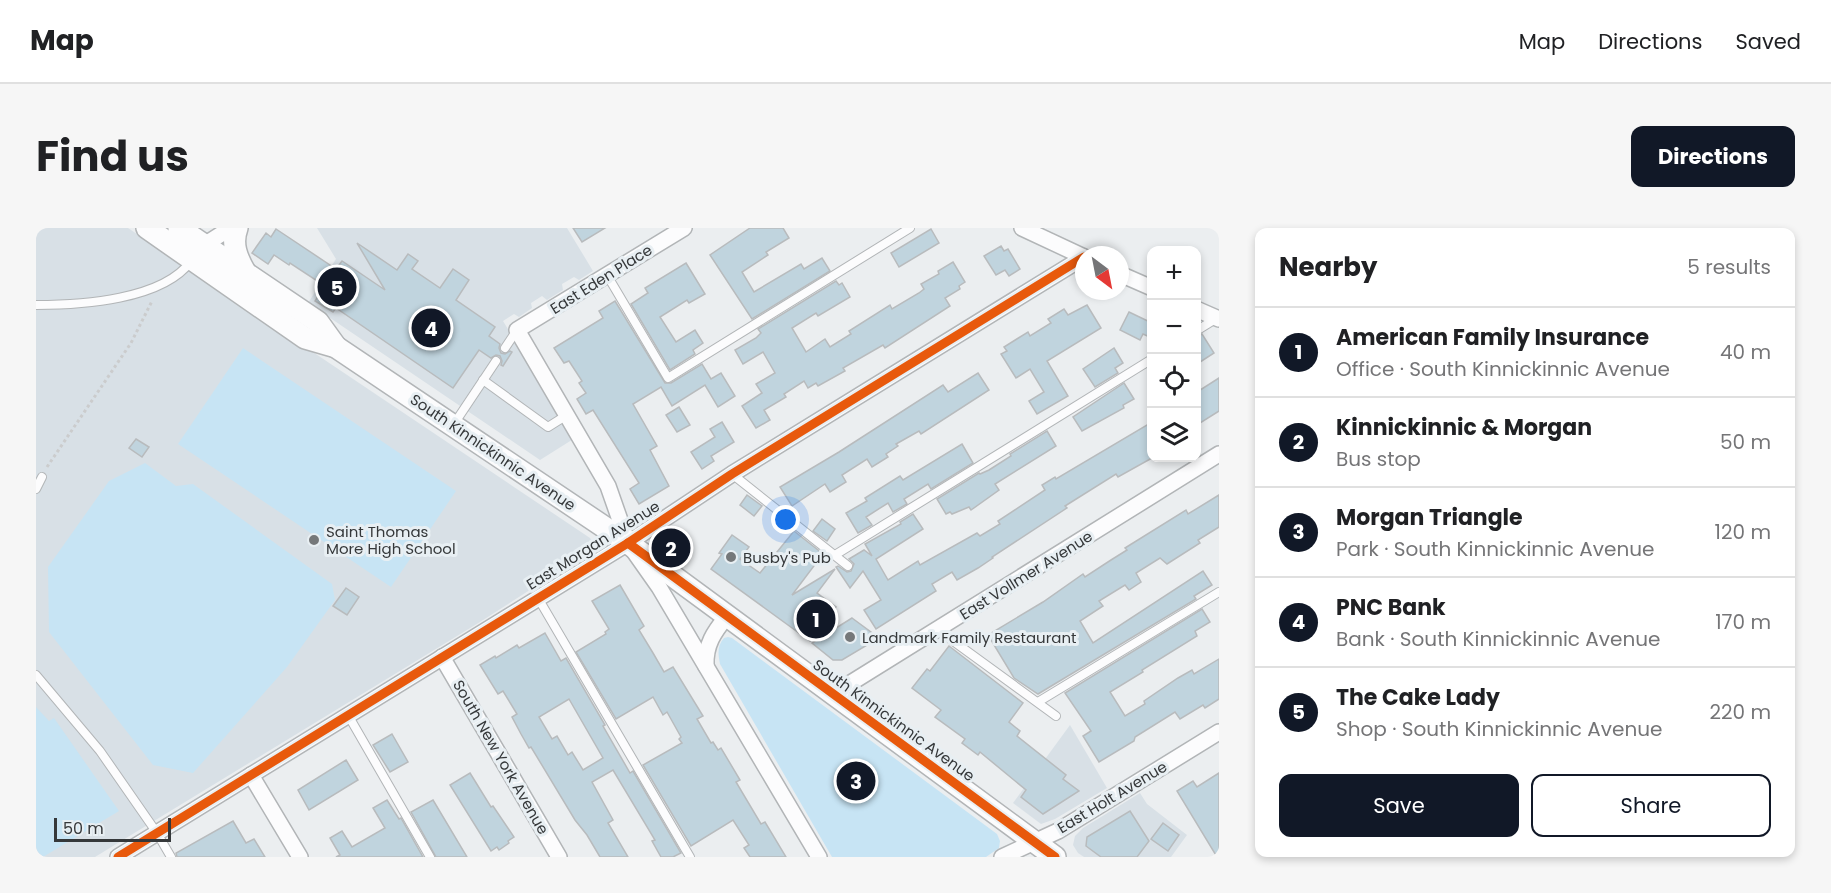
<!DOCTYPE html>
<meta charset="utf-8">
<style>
:root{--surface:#fff;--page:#f6f6f6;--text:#202124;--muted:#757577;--line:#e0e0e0;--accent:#111827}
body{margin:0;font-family:Poppins,sans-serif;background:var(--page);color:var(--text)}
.controls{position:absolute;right:18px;top:18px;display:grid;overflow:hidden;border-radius:12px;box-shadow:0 3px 9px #0003}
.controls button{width:54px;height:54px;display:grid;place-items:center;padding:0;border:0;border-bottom:2px solid var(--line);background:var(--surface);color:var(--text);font:30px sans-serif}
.compass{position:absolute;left:1039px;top:18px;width:54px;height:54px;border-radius:50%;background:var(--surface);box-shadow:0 3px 9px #0003;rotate:148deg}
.scale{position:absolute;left:18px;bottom:15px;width:117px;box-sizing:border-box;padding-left:6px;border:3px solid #35383a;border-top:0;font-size:16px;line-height:21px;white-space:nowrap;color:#35383a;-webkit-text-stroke:4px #e8eff3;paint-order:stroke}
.you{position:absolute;left:750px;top:292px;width:21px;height:21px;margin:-15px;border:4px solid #fff;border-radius:50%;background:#1a73e8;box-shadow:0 0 0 9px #1a73e833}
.badge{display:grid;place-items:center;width:39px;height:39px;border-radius:50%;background:var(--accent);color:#fff;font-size:20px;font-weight:700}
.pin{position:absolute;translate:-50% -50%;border:3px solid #fff;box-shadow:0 2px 6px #0006}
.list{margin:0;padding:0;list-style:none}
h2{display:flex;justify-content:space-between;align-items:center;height:78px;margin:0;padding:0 24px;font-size:26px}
h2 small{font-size:20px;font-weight:400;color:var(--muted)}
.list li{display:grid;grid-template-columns:39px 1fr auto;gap:18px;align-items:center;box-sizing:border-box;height:90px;padding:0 24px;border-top:2px solid var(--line)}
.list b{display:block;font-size:22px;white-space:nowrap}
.list p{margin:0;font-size:20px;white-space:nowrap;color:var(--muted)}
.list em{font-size:20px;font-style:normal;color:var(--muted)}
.actions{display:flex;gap:12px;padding:18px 24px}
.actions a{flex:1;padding:14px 0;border:2px solid var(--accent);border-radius:12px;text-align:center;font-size:21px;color:var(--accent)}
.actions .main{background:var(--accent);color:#fff}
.icon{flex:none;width:33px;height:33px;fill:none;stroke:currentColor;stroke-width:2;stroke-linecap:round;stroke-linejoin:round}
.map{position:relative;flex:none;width:1183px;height:629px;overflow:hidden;border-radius:12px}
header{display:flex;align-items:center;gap:36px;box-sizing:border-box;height:84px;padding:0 30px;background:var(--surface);border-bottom:2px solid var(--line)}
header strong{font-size:28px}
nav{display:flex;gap:33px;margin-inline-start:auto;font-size:21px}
.intro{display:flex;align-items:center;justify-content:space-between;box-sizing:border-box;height:144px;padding:0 36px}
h1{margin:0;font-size:42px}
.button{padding:15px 27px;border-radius:12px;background:var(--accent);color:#fff;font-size:21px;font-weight:700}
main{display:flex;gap:36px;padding:0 36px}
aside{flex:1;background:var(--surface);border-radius:12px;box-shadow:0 3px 9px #0003}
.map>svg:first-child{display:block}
.built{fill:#d8e0e6}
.green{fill:#c7e4f4}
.building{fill:#c0d4de;stroke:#b8bbbd;stroke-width:1.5;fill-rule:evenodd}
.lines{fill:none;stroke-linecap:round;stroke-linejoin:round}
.lane-casing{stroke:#b2b5b7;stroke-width:10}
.street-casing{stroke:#b2b5b7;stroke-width:18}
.secondary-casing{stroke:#b2b5b7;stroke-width:24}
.path{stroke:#cbcccd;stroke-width:3;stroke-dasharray:3 3;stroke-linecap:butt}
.lane{stroke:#fcfcfd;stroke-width:8}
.street{stroke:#fcfcfd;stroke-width:15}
.secondary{stroke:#fcfcfd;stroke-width:21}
.cycleway-casing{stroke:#e8eff3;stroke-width:13}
.cycleway{stroke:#e8590c;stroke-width:9}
.poi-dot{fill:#75787a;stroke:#e8eff3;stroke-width:2}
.labels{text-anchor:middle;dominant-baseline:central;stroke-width:6;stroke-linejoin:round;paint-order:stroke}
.street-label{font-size:15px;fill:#35383a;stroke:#e8eff3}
.poi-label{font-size:15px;fill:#35383a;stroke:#e8eff3;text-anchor:start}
</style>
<header>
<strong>Map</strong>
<nav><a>Map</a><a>Directions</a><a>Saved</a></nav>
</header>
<div class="intro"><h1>Find us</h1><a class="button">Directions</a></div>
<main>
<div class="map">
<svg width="1183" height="629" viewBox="0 0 1183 629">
<rect width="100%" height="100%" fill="#ebeef0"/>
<!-- built -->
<g class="built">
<path d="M 0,0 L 92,0 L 554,310 L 557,315 L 556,322 L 444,394 L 59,629 L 0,629 Z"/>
<path d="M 281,0 L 531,0 L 557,43 L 543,52 L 538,49 L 526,56 L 527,62 L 511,72 L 506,68 L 495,75 L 496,80 L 483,89 L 478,86 L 467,93 L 539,210 L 504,232 L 272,75 L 300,31 Z"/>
<path d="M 1034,497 L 1071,560 L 1019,591 L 1005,596 L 977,575 Z"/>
<path d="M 1104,565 L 1111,576 L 1151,607 L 1135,629 L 1048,629 L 1042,625 L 1037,617 L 1039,608 L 1047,600 Z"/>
</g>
<!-- green -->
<g class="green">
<path d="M 207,120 L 420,263 L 355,359 L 142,216 Z"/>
<path d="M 109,235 L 140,258 L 157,256 L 296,356 L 299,372 L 251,439 L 157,545 L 117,537 L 13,404 L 12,339 L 73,253 Z"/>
<path d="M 692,409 L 696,410 L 961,606 L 964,613 L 963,620 L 950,629 L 796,629 L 684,436 C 682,426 681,418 688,410 Z"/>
<path d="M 0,479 L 13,493 L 18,490 L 83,583 L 7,629 L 0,629 Z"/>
</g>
<!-- building -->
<g class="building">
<path d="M 537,0 L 569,0 L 546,14 Z"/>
<path d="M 714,0 L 747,0 L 753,10 L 730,24 L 732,27 L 706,44 L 718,64 L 765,36 L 768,41 L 786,30 L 794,43 L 716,91 L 674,27 Z"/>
<path d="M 240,1 L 300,41 L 306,33 L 349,62 L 321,15 L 361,42 L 372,26 L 382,33 L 376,41 L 404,60 L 417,41 L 433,52 L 420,72 L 459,99 L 453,108 L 464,116 L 463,120 L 465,125 L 469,126 L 474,123 L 476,124 L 467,138 L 465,137 L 466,133 L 464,128 L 460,127 L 455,130 L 443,122 L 417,160 L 300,80 L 297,84 L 279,73 L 289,58 L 254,35 L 253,37 L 238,27 L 232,36 L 216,25 L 230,5 L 235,9 Z"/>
<path d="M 895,1 L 903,15 L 863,39 L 855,25 Z"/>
<path d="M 965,18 L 968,23 L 972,21 L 984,41 L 973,48 L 969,42 L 960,47 L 948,28 Z"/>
<path d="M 917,34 L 929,54 L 923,58 L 924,61 L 909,70 L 914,78 L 849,120 L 847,117 L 807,140 L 809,143 L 782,158 L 780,155 L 772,160 L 768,153 L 748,166 L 750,169 L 728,182 L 734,192 L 720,200 L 706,178 L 726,165 L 720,156 L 739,145 L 727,124 L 707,136 L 699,122 L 720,110 L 725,105 L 722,101 L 800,53 L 803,57 L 806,55 L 814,69 L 782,88 L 780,85 L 756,100 L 770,124 L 789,111 L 794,119 L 815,106 L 813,103 L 854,77 L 856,81 L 883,65 L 888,61 L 885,56 L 903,46 L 902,43 Z"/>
<path d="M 650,35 L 669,66 L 653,75 L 651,72 L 624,89 L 640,114 L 659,102 L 667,115 L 657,122 L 659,126 L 634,142 L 595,76 L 612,65 L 609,60 Z"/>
<path d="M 579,73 L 629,155 L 635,155 L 666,136 L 675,151 L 685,145 L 699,168 L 682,179 L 669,157 L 636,178 L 625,159 L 597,176 L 621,218 L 614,222 L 633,258 L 603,276 L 594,261 L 603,255 L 557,182 L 550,186 L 541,171 L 550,165 L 543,155 L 546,153 L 533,133 L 528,135 L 518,120 L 567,90 L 563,83 Z"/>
<path d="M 1051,77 L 1065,100 L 1011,133 L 1032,168 L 1001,186 L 993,173 L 1008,164 L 994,141 L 980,150 L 965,126 L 971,123 L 968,119 L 992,104 L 994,108 L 1015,95 L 1012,91 L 1028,81 L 1032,87 Z"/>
<path d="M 1093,84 L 1116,95 L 1116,110 L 1107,106 L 1104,112 L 1084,102 Z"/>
<path d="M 1166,106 L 1178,125 L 1161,136 L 1161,109 Z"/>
<path d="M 1078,120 L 1087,135 L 1079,140 L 1082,145 L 1059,159 L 1047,141 Z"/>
<path d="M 942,145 L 953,162 L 885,206 L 883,203 L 860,216 L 862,218 L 850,226 L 852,229 L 836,239 L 831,231 L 806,247 L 810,254 L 794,264 L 789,256 L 756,278 L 744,259 L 803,224 L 907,157 L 912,164 Z"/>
<path d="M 1183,150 L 1183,183 L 1161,197 L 1161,164 Z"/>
<path d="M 1088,155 L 1098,171 L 1087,177 L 1088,180 L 1046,203 L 1037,189 Z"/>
<path d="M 643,179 L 654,197 L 641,204 L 630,187 Z"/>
<path d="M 686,194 L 698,214 L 675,228 L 678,233 L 666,241 L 655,224 L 679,209 L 674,201 Z"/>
<path d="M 1116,194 L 1116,230 L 1082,249 L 1080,246 L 1029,278 L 1031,280 L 956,329 L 957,330 L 942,340 L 921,352 L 916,344 L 896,356 L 900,363 L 840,401 L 828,382 L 845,372 L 827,343 L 814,360 L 800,339 L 802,338 L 811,344 L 815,343 L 818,336 L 813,331 L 828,322 L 836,328 L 829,316 L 865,296 L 864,294 L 877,286 L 887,301 L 840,331 L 852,352 L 882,333 L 884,337 L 941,305 L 944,308 L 964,296 L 962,293 L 1009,262 L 1006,257 L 1019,249 L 1020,251 Z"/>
<path d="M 1011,203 L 1020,218 L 959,256 L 963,262 L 935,282 L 933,279 L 916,286 L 914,284 L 910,286 L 901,271 L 943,245 L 944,246 L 953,242 L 975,228 L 974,226 Z"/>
<path d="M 100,211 L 113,219 L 106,229 L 93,220 Z"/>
<path d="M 926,216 L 937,235 L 895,261 L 892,256 L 868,271 L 871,276 L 857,284 L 852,275 L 830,289 L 836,297 L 822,305 L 810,285 L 831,273 L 829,270 L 864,248 L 867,252 Z"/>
<path d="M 711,267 L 726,278 L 718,288 L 704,277 Z"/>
<path d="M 1183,267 L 1183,299 L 1162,312 L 1164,315 L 1131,336 L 1124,330 L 1100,345 L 1105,354 L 1093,362 L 1089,357 L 1063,373 L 1067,378 L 1044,393 L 1057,415 L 1167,343 L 1176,357 L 1158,368 L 1160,371 L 1002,466 L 978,450 L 952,407 L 1007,374 L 1047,346 L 1049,349 L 1075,332 L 1091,322 L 1089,320 L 1150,282 L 1152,286 Z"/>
<path d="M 786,291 L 799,301 L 791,313 L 777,303 Z"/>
<path d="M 758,303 L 787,326 L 756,367 L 799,341 L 781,365 L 800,379 L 774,413 L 675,341 L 686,326 L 683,325 L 696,307 L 713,319 L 704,331 L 724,345 Z"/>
<path d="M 584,357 L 608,398 L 603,402 L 617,425 L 628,444 L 637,439 L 667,488 L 661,491 L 675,515 L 677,514 L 682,522 L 685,520 L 704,552 L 700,554 L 725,596 L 729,594 L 750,629 L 714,629 L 708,620 L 713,617 L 697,592 L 655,618 L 607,537 L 646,515 L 643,511 L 645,509 L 631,484 L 627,487 L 617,469 L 580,491 L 540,424 L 570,406 L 569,404 L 573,401 L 556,373 Z"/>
<path d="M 310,360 L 323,369 L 311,387 L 297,378 Z"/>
<path d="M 1166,381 L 1174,394 L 1159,403 L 1161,408 L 1106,442 L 1107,444 L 1074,464 L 1089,488 L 1109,476 L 1108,473 L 1142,450 L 1156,442 L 1158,446 L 1183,431 L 1183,471 L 1169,480 L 1167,477 L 1144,491 L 1139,484 L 1099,509 L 1098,513 L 1063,534 L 1047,508 L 1055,503 L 1029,465 Z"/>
<path d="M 816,390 L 843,410 L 806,432 L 797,432 L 776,415 Z"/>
<path d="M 509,405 L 525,433 L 530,430 L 569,497 L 567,498 L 594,545 L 597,543 L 645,625 L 637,629 L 625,629 L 616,613 L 619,612 L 577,542 L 556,554 L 577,592 L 572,595 L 592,629 L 564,629 L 551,607 L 539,592 L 495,519 L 493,520 L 485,506 L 476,489 L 481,486 L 467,463 L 462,466 L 444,437 L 459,428 L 460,430 L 481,417 L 483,420 ZM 533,471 L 567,530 L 547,542 L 536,524 L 532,527 L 521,508 L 516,511 L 503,489 Z"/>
<path d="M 913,418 L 987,475 L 973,494 L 984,503 L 981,508 L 1030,547 L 1027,551 L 1043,563 L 1007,586 L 985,569 L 990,562 L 944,524 L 942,527 L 926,515 L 929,511 L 899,489 L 905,482 L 876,460 L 891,441 L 894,443 Z"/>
<path d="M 356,506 L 372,534 L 354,544 L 337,517 Z"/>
<path d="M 310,532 L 322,552 L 273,582 L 262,562 Z"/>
<path d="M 434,545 L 455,579 L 457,578 L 478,609 L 472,613 L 473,615 L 463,622 L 461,619 L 455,623 L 414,557 Z"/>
<path d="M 1183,545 L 1183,629 L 1181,629 L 1141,563 L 1157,553 L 1161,559 Z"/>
<path d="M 351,572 L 363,591 L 365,590 L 387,629 L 300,629 L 304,627 L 294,610 L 306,603 L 316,619 L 349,600 L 337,580 Z"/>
<path d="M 397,572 L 431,629 L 400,629 L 375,584 Z"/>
<path d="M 1094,583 L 1113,613 L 1101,629 L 1065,629 L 1050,618 L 1051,609 Z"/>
<path d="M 197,593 L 210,615 L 218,611 L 229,629 L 141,629 L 140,625 Z"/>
<path d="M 1127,595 L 1143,607 L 1132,623 L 1115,611 Z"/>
</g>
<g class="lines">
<defs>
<g id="lane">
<path d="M 571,47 L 632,150 L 874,0"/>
<path d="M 0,77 C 45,77 127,72 155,33"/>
<path d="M 1160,103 L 1181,90"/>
<path d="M 469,120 L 481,102"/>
<path d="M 447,152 L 512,199 L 531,187"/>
<path d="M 418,196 L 460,133"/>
<path d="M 696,246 L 812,338"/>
<path d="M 0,261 L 6,249"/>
<path d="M 799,327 L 1116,131"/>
<path d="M 502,370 L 654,629"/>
<path d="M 902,402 L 1020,488"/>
<path d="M 0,447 L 64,523 L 121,605 L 135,629"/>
<path d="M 1002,474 L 1183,364"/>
<path d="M 312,487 L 394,629"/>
</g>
<g id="street">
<path d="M 648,0 L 481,102 L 572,258 L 592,315 L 623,359 L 783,629"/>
<path d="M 986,0 L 1048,29"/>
<path d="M 163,23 L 168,17 L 195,0"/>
<path d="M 1084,46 L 1116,60"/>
<path d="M 1160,81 L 1183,91"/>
<path d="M 406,429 L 523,629"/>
<path d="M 670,438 C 669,417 678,404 691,388"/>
<path d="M 797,466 L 1183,226"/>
<path d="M 215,547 L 264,629"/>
<path d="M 82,629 L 592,315 L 696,246 L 1048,29"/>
<path d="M 966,629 L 1022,603 L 1183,504"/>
</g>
<g id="secondary">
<path d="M 111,0 L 269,110 L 300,119 L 592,315 L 1019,629"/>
<path d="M 143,0 L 282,94 L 300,119"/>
<path d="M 201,0 C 195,16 201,30 209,44"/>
</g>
</defs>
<!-- lane casing -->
<use href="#lane" class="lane-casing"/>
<!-- street casing -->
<use href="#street" class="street-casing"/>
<!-- secondary casing -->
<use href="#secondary" class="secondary-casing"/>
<!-- path -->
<path class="path" d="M 11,239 L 95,115 L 116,73"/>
<!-- lane -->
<use href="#lane" class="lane"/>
<!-- street -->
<use href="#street" class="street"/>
<!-- secondary -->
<use href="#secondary" class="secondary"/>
<defs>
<g id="cycleway">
<path d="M 592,315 L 1019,629"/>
<path d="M 82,629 L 592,315 L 696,246 L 1048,29"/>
</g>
</defs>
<!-- cycleway casing -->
<use href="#cycleway" class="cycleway-casing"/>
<!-- cycleway -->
<use href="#cycleway" class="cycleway"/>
</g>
<!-- markers -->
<g class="poi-dot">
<circle cx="278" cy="312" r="6"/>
<circle cx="695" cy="329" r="6"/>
<circle cx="814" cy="409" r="6"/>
</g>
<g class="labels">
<!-- street labels -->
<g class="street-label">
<text transform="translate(565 51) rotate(-32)">East Eden Place</text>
<text transform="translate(457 224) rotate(34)">South Kinnickinnic Avenue</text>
<text transform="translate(557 317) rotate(-32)">East Morgan Avenue</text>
<text transform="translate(990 347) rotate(-32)">East Vollmer Avenue</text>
<text transform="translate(858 492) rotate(36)">South Kinnickinnic Avenue</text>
<text transform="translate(465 529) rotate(60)">South New York Avenue</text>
<text transform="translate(1076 569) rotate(-31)">East Holt Avenue</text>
</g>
<!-- poi labels -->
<g class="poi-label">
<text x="290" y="303">Saint Thomas<tspan x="290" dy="17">More High School</tspan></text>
<text x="707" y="329">Busby's Pub</text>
<text x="826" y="409">Landmark Family Restaurant</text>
</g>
</g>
</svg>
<div class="controls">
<button>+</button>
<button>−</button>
<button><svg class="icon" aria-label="locate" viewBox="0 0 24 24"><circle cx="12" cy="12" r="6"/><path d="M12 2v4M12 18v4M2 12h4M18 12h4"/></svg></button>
<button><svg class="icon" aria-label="layers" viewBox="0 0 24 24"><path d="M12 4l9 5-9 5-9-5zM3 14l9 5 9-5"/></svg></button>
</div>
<svg class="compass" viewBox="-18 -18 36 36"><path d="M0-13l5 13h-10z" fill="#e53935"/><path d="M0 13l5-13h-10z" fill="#757577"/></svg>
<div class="scale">50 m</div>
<div class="you"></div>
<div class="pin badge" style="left:780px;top:391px">1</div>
<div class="pin badge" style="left:635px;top:320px">2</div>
<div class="pin badge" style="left:820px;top:553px">3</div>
<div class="pin badge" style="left:395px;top:100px">4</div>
<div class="pin badge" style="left:301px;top:59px">5</div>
</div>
<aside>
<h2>Nearby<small>5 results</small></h2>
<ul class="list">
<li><span class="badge">1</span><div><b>American Family Insurance</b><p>Office · South Kinnickinnic Avenue</p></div><em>40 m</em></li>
<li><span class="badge">2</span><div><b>Kinnickinnic &amp; Morgan</b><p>Bus stop</p></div><em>50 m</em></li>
<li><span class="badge">3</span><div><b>Morgan Triangle</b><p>Park · South Kinnickinnic Avenue</p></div><em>120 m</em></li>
<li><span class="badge">4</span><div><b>PNC Bank</b><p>Bank · South Kinnickinnic Avenue</p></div><em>170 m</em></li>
<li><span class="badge">5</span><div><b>The Cake Lady</b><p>Shop · South Kinnickinnic Avenue</p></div><em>220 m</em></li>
</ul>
<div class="actions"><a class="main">Save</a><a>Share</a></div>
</aside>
</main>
